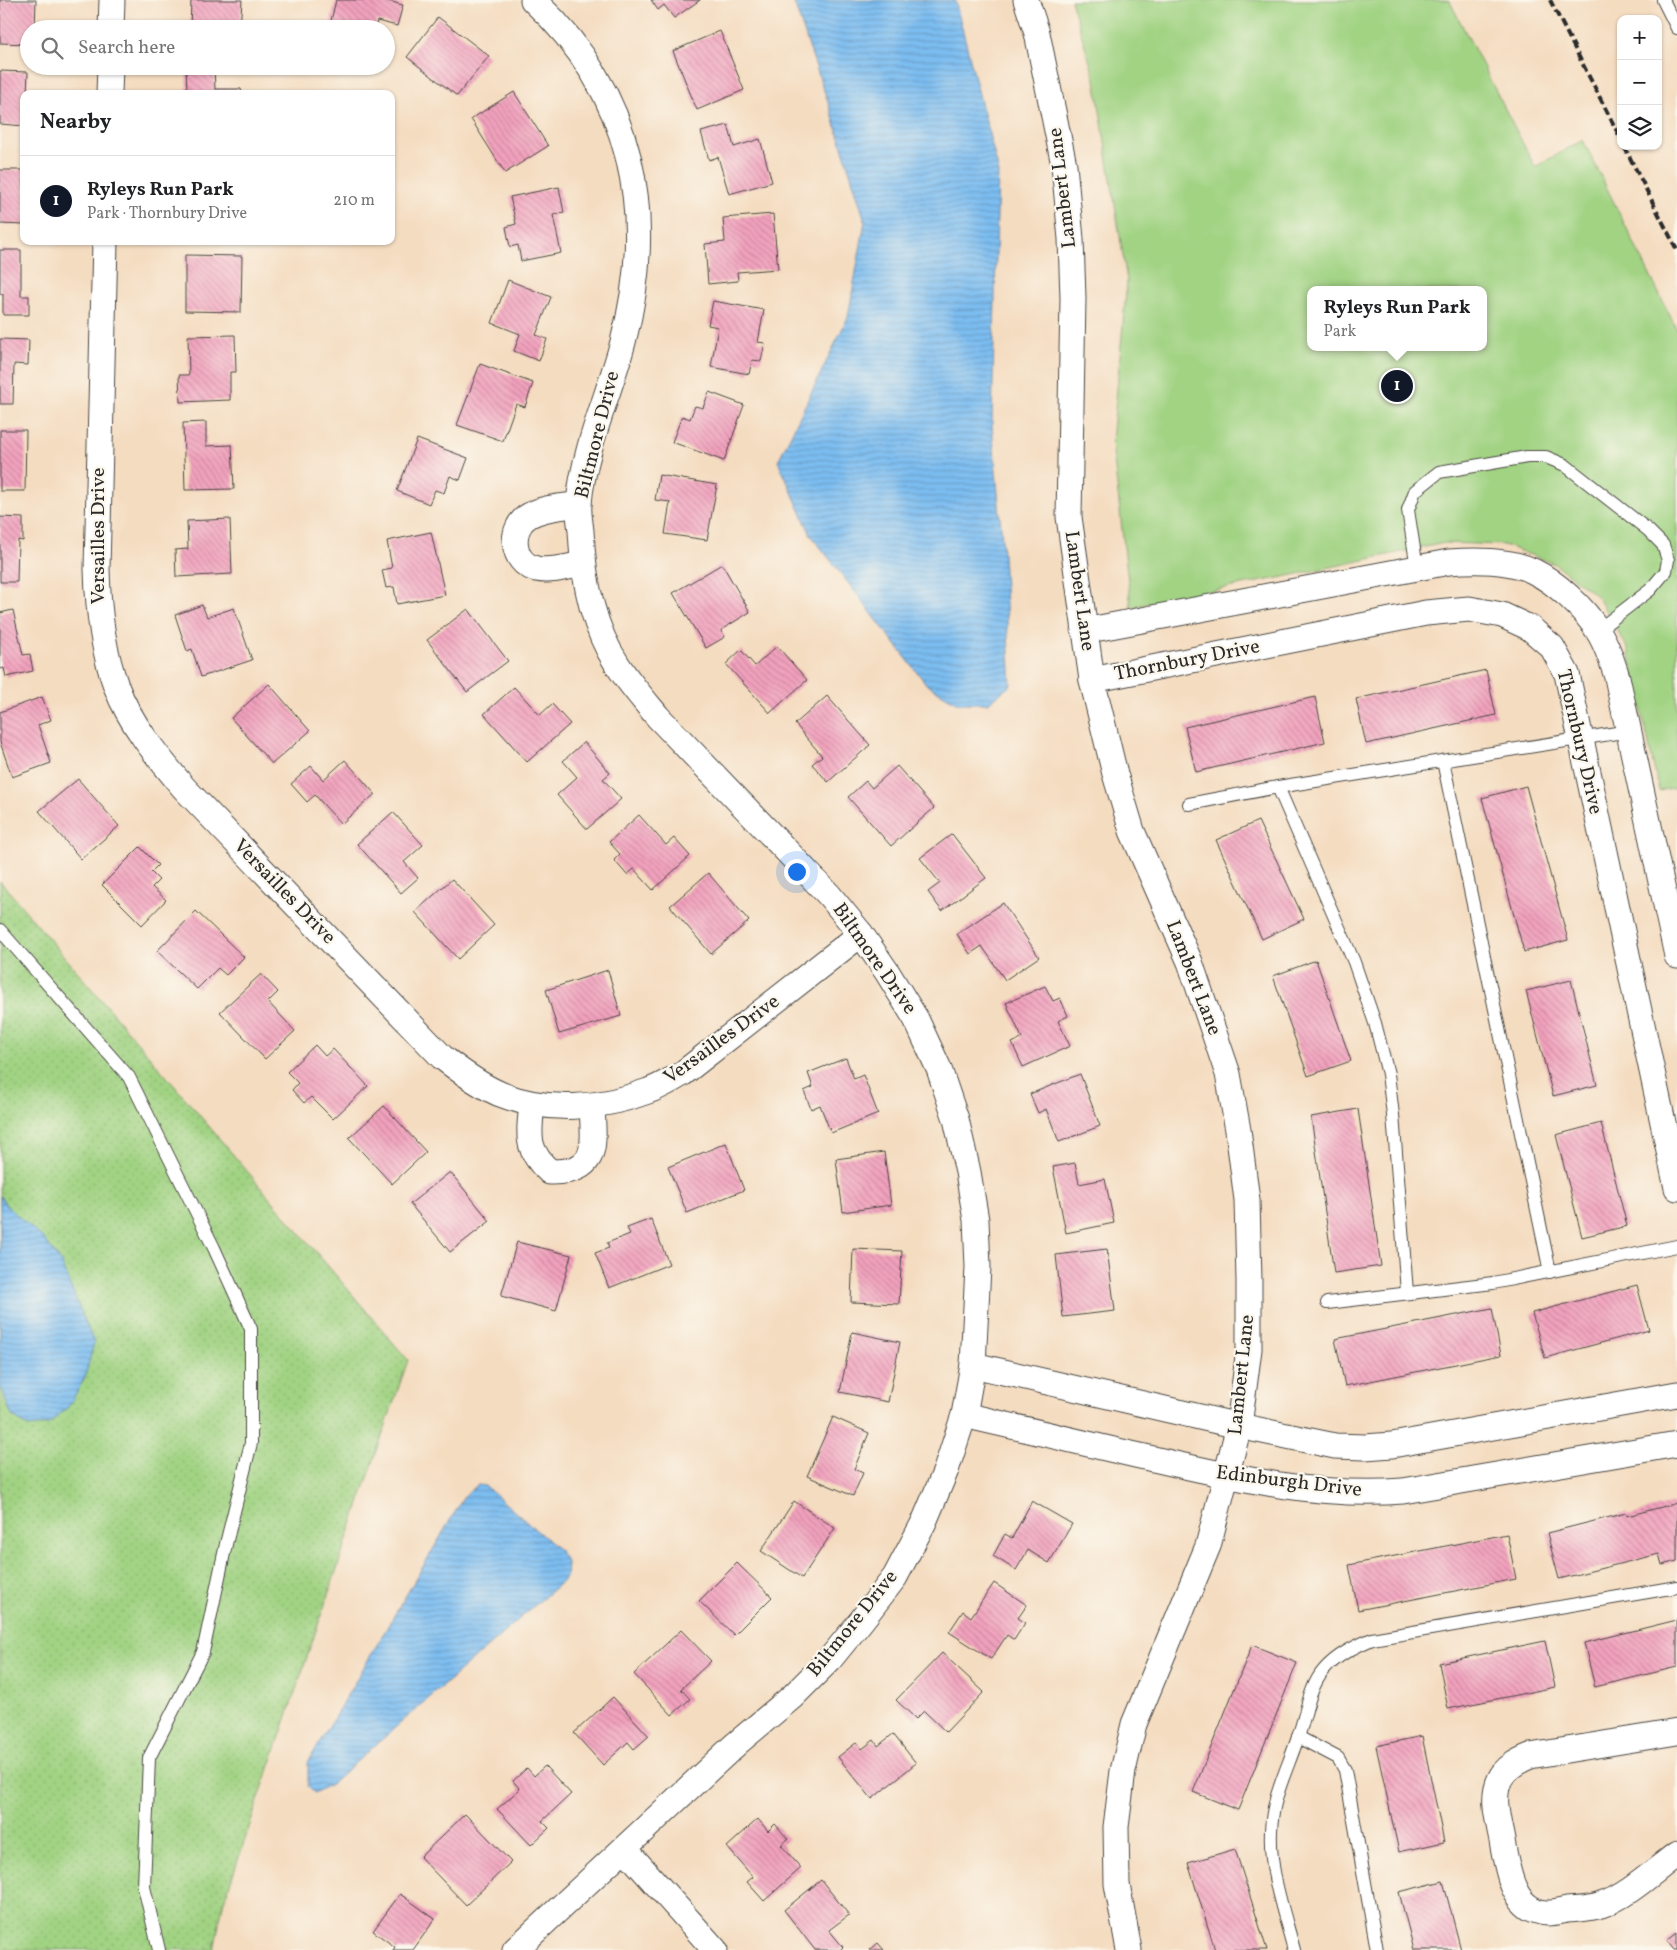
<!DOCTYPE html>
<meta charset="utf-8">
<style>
:root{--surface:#fff;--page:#f6f6f6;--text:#202124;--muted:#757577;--line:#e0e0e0;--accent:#111827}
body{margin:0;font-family:Vollkorn,serif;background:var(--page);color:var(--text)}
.controls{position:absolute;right:15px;top:15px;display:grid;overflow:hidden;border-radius:10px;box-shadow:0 1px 4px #0004}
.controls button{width:45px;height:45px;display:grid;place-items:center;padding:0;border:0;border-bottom:1px solid var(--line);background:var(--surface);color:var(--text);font:25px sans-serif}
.you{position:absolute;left:796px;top:871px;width:18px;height:18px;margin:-12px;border:4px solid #fff;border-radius:50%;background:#1a73e8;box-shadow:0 0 0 8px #1a73e833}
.badge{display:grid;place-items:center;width:32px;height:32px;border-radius:50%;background:var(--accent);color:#fff;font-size:16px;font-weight:700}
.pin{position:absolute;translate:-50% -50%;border:2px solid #fff;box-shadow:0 1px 5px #0006}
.popup{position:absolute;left:1307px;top:286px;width:180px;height:65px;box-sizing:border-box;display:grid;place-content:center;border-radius:10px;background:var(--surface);filter:drop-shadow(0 1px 4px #0005);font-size:16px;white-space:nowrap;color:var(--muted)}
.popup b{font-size:19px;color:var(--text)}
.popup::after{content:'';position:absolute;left:50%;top:100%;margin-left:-10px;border:10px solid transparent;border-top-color:var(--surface)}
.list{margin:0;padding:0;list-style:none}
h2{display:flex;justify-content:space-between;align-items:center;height:65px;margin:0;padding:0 20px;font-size:21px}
h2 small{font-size:16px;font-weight:400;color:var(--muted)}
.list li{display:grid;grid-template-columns:32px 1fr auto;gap:15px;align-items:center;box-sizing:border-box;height:90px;padding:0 20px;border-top:1px solid var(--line)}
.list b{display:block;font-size:19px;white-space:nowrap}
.list p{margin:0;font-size:16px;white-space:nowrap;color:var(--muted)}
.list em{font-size:16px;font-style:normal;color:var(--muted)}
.icon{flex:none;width:28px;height:28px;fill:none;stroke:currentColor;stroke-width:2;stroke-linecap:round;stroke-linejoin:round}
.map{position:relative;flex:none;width:1677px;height:1950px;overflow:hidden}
.search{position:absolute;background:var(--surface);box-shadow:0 1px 4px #0004;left:20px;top:20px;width:375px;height:55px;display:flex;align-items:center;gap:12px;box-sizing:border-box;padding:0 18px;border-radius:28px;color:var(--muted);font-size:19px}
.panel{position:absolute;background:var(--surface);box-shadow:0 1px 4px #0004;left:20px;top:90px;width:375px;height:155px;border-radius:10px}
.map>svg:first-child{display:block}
.grass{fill:url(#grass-dots);stroke:#667f57}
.park{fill:#a1d383;stroke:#667f57;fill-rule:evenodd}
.water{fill:url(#water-rules);stroke:#54748e}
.building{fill:url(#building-back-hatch)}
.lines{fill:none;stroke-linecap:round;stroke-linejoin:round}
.lane-casing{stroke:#494641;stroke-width:14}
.street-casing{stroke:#494641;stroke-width:27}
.lane{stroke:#fff;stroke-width:12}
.street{stroke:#fff;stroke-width:25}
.rail{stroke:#2b2b2b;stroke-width:4;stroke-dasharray:8 4;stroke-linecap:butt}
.labels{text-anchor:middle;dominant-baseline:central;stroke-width:4.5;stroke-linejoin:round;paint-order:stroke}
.street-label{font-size:20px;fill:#2b2b2b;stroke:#fbf7ec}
</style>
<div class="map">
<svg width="1677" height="1950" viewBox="0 0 1677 1950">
<defs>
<pattern id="grass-dots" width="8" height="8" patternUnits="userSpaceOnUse" patternTransform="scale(1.25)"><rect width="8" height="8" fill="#a1d383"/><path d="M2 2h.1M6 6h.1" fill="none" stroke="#8bb571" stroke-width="1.8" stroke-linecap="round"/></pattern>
<pattern id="water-rules" width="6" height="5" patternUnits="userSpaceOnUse" patternTransform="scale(1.25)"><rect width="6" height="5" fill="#7cbdf1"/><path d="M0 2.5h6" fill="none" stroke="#669ac3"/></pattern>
<pattern id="building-back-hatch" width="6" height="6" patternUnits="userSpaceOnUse" patternTransform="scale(1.25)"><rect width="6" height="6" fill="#f3a2be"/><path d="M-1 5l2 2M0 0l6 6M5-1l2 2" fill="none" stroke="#c5849b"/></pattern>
</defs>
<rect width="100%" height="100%" fill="#fbf7ec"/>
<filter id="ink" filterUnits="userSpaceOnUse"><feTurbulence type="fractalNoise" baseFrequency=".02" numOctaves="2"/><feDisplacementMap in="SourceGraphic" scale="10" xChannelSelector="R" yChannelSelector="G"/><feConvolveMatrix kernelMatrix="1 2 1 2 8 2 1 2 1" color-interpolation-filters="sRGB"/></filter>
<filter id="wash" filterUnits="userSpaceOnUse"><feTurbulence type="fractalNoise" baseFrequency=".0096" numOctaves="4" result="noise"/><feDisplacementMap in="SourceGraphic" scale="20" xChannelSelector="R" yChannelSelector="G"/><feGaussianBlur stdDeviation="1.12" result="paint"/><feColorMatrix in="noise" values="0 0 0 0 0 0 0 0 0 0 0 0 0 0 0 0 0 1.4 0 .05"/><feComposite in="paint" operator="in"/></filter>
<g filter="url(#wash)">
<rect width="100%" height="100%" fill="#f4dcc0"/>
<!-- grass -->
<path class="grass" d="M 0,881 L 408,1360 L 223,1904 L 214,1950 L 0,1950 Z"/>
<!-- park -->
<path class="park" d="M 1071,0 L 1449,0 L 1535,167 L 1583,140 L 1677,330 L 1677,787 L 1659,791 L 1628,649 L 1597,596 L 1555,564 L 1504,545 L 1444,543 L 1293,575 L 1131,607 L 1112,442 L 1127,281 L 1095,79 ZM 1311,290 L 1483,290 L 1483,347 L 1311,347 Z"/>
<!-- water -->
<g class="water">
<path d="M 793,0 L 955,0 L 998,169 L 992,425 L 1002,539 L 1011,685 L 988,703 L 958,703 L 927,685 L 811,535 L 778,461 L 848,317 L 865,221 L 833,117 Z"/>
<path d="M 0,1196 L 7,1206 L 44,1239 L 60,1261 L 94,1343 L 85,1377 L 69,1406 L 49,1424 L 29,1427 L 12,1416 L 0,1386 Z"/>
<path d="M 478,1485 L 485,1486 L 558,1549 L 567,1562 L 566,1578 L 331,1784 L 314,1793 L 308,1787 L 308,1762 L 465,1495 Z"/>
</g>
<g id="blocks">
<!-- building -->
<g class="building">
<path d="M 0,0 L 36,0 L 35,29 L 29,29 L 29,44 L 0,43 Z"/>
<path d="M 191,0 L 242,0 L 240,29 L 190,29 Z"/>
<path d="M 336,0 L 384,0 L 403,5 L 397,26 L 377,21 L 375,29 L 329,29 Z"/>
<path d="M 651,0 L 700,0 L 674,18 L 664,5 L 658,10 Z"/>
<path d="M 438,17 L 489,56 L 457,96 L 407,57 Z"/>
<path d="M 720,31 L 744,90 L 697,110 L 673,51 Z"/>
<path d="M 214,66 L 215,89 L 241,89 L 242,94 L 196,94 L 196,91 L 187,92 L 186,67 Z"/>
<path d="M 0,71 L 28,72 L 27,94 L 24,94 L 24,126 L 0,124 Z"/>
<path d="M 514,92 L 548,146 L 505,173 L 471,119 Z"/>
<path d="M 728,125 L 734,147 L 760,139 L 772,182 L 729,194 L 718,157 L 709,160 L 701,132 Z"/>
<path d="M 0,170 L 24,170 L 24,225 L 0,224 Z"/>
<path d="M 559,187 L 564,213 L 553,215 L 561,253 L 521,261 L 518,245 L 510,247 L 506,227 L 516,224 L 510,197 Z"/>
<path d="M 773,214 L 778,269 L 737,272 L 738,281 L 708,284 L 705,244 L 725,242 L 723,218 Z"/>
<path d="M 0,250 L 21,250 L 21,296 L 29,296 L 29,315 L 3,315 L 3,294 L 0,294 Z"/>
<path d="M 185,255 L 242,256 L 241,312 L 185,311 Z"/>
<path d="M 508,280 L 551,297 L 536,335 L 547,339 L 539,361 L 514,351 L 520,334 L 492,323 Z"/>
<path d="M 713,301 L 764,310 L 758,342 L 765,343 L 761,361 L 752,360 L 749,374 L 711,367 L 718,327 L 708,325 Z"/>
<path d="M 235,335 L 236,372 L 230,372 L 230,400 L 180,402 L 179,375 L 189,375 L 188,336 Z"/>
<path d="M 0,339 L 29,340 L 28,365 L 14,364 L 13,404 L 0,404 Z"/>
<path d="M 480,364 L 533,383 L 525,407 L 516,404 L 503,441 L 457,425 Z"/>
<path d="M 709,392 L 744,405 L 724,461 L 672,442 L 682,416 L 690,419 L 695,406 L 703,408 Z"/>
<path d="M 206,422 L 206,446 L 232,445 L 234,489 L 185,490 L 183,423 Z"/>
<path d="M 0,430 L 26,430 L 25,491 L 0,491 Z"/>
<path d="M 417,439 L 468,458 L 460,480 L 450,476 L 444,493 L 435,490 L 429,504 L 397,491 Z"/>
<path d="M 659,475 L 717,485 L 707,540 L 665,534 L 670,502 L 655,500 Z"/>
<path d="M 0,517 L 23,518 L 23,541 L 18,540 L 17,582 L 0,582 Z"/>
<path d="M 230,519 L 232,574 L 176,577 L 175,550 L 188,549 L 187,521 Z"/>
<path d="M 431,532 L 445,595 L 397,604 L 394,587 L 386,588 L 382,570 L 392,568 L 387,541 Z"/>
<path d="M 722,564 L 750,612 L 721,630 L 725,637 L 706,648 L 673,593 Z"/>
<path d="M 202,605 L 207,617 L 234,608 L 252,660 L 201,677 L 192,649 L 187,651 L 175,615 Z"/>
<path d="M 468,609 L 508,661 L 467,692 L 427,640 Z"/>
<path d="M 13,610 L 23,655 L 30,654 L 33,671 L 6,677 L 4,668 L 0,669 L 0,613 Z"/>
<path d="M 777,646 L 807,680 L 770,713 L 726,664 L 741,650 L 755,666 Z"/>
<path d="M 1486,670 L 1496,715 L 1366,744 L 1356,699 Z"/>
<path d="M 269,684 L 310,731 L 272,764 L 231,718 Z"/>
<path d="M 514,687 L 540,715 L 552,704 L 570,724 L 527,762 L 484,714 Z"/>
<path d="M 827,696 L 870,745 L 828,782 L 812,764 L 822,756 L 795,724 Z"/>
<path d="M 42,697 L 51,720 L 38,725 L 51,763 L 12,777 L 0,742 L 0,712 Z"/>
<path d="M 1315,697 L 1325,742 L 1196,772 L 1185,727 Z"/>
<path d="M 584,742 L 610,773 L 603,779 L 621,799 L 587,829 L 557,795 L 577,777 L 563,761 Z"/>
<path d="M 345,760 L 375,794 L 341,824 L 315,795 L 307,802 L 291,784 L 311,766 L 323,780 Z"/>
<path d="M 897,766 L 934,808 L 891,846 L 848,797 L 866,781 L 872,788 Z"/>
<path d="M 78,779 L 119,826 L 81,859 L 39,811 Z"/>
<path d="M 1526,786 L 1568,940 L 1524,952 L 1482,798 Z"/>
<path d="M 393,812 L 423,845 L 404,862 L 418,878 L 401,893 L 357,844 Z"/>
<path d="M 639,815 L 666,845 L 674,838 L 690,856 L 653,890 L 634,869 L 627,875 L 614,860 L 620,854 L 609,842 Z"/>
<path d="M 1258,821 L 1304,919 L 1262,939 L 1216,840 Z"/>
<path d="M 952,834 L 986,878 L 942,911 L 928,892 L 940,883 L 920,858 Z"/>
<path d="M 140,847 L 158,865 L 151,872 L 159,880 L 152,887 L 166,900 L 142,925 L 102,885 Z"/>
<path d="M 708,873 L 749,921 L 711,954 L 670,906 Z"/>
<path d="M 452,879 L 494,925 L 458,959 L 415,912 Z"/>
<path d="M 1003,903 L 1039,957 L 1005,980 L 982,946 L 970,954 L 957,934 Z"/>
<path d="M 196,911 L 244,957 L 226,975 L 218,968 L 197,989 L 157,951 Z"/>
<path d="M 1316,960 L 1351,1061 L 1308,1076 L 1273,976 Z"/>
<path d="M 608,970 L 621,1016 L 559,1034 L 546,990 Z"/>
<path d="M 261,974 L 278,992 L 268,1002 L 295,1031 L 265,1059 L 220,1012 Z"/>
<path d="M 1571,980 L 1597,1085 L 1553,1096 L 1526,991 Z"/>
<path d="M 1045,986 L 1053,1001 L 1060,998 L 1068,1016 L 1058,1021 L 1070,1046 L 1023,1067 L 1012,1043 L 1022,1038 L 1006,1003 Z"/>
<path d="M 315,1045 L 325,1056 L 333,1049 L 368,1086 L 333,1119 L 311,1097 L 304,1103 L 292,1090 L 298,1083 L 287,1072 Z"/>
<path d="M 846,1058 L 854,1079 L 863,1075 L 878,1114 L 831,1133 L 820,1105 L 811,1109 L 804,1091 L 813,1087 L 808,1073 Z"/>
<path d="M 1080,1074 L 1100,1126 L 1059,1142 L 1046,1109 L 1038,1113 L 1030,1094 Z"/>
<path d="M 384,1106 L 426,1152 L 392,1184 L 349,1138 Z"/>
<path d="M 1358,1109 L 1381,1266 L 1334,1273 L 1311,1117 Z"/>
<path d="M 1601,1123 L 1627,1226 L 1582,1237 L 1556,1135 Z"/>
<path d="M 726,1143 L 744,1190 L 687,1213 L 668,1167 Z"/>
<path d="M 884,1152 L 891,1205 L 843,1212 L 836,1159 Z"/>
<path d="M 1075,1163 L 1079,1184 L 1105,1179 L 1114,1223 L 1066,1233 L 1053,1167 Z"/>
<path d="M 450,1172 L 490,1221 L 450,1252 L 410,1204 Z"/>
<path d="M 651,1219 L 669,1264 L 609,1288 L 595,1253 L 609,1248 L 607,1243 L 630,1234 L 627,1228 Z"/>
<path d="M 517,1242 L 571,1255 L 556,1311 L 501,1296 Z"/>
<path d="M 853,1249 L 902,1251 L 899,1304 L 851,1302 Z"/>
<path d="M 1107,1249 L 1115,1311 L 1063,1317 L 1056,1255 Z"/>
<path d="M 1637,1285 L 1649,1330 L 1545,1358 L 1532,1313 Z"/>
<path d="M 1492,1308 L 1501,1355 L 1345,1386 L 1335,1339 Z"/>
<path d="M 852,1332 L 900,1342 L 888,1402 L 840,1392 Z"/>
<path d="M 833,1417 L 869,1433 L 854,1469 L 863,1473 L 853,1496 L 807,1476 Z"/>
<path d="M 794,1501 L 835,1528 L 802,1578 L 761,1551 Z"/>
<path d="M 1032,1501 L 1072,1524 L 1049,1563 L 1028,1550 L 1016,1570 L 993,1556 L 1005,1534 L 1012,1538 Z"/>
<path d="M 1677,1503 L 1677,1561 L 1662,1565 L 1659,1554 L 1559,1579 L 1547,1533 L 1626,1513 L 1627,1516 Z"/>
<path d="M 1507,1534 L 1516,1579 L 1358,1610 L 1349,1565 Z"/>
<path d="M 737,1563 L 772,1597 L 734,1635 L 699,1601 Z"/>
<path d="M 994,1583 L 1027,1605 L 1018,1618 L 1025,1623 L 1014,1640 L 1007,1635 L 991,1659 L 949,1632 L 963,1611 L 971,1617 Z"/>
<path d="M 1677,1620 L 1677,1667 L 1595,1687 L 1584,1643 Z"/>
<path d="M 681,1630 L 711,1661 L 681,1689 L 690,1699 L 672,1715 L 634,1674 Z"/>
<path d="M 1545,1641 L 1555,1687 L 1448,1709 L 1439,1663 Z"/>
<path d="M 1252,1645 L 1297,1663 L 1238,1810 L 1193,1792 Z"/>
<path d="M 942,1653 L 984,1692 L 946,1732 L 924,1711 L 916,1719 L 896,1700 Z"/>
<path d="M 613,1697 L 649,1736 L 634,1749 L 628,1742 L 603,1765 L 574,1733 Z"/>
<path d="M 893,1734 L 916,1763 L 872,1799 L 838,1757 L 857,1742 L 862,1749 L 874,1740 L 878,1746 Z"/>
<path d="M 1422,1736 L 1444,1842 L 1399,1852 L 1376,1746 Z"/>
<path d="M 545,1766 L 571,1794 L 542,1821 L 549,1828 L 531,1845 L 497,1809 L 520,1789 L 513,1781 L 527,1768 L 534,1776 Z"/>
<path d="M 465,1814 L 511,1862 L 466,1905 L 420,1857 Z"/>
<path d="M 758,1819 L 768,1831 L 775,1824 L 788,1839 L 781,1845 L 801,1868 L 764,1901 L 747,1882 L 753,1877 L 727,1847 Z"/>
<path d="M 1235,1849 L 1267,1950 L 1215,1950 L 1188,1863 Z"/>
<path d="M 821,1880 L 849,1915 L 829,1930 L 843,1947 L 840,1950 L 815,1950 L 784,1910 Z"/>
<path d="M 1443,1881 L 1461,1950 L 1414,1950 L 1399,1892 Z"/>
<path d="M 400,1894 L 435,1919 L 413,1950 L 393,1950 L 395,1947 L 373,1931 Z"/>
<path d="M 1677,1933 L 1677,1950 L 1674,1950 L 1667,1941 Z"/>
<path d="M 878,1943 L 884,1950 L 870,1950 Z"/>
</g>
</g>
</g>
<g filter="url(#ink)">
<use href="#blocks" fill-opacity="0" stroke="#494641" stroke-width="1"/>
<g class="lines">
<defs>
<g id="lane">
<path d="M 1663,0 L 1677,28"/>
<path d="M 1417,568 L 1408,510 L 1415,491 L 1439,472 L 1527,457 L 1546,457 L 1565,465 L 1648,530 L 1663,545 L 1668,560 L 1666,571 L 1650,590 L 1598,630"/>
<path d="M 1443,761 L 1550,1272"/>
<path d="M 1278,787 L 1354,962 L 1375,1023 L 1388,1074 L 1393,1115 L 1407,1292"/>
<path d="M 1189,804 L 1278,787 L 1629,731"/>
<path d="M 0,930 L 129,1077 L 214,1248 L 251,1329 L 251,1443 L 226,1544 L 203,1652 L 149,1758 L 144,1887 L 159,1950"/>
<path d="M 1327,1303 L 1493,1283 L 1677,1246"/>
<path d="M 1298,1737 L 1338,1758 L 1345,1770 L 1377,1950"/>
<path d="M 1294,1950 C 1284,1912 1269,1871 1271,1831 C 1272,1797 1288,1768 1298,1737 C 1306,1715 1309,1687 1324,1670 C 1337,1655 1354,1647 1372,1639 L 1677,1587"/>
</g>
<g id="street">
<path d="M 1026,0 L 1037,33 L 1064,165 L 1071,239 L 1073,298 L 1069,517 L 1092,680 L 1115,774 L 1132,831 L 1190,962 L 1228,1074 L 1238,1130 L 1247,1200 L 1249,1281 L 1249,1349 L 1239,1426 L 1208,1546 L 1134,1724 L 1123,1771 L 1116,1827 L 1117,1884 L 1129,1950"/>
<path d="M 111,29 L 112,0"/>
<path d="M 109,94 L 110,66"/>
<path d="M 105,241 L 97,569 C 98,608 102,648 116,686 C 130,724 158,757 184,788 L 442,1057 C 460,1071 479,1085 500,1094 C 548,1113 601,1109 648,1091 C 660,1087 671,1080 682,1074 L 861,934"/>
<path d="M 579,504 C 563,507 544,507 530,515 C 508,527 511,563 536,569 C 551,572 568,567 582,564"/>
<path d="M 1084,631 L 1449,562 C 1474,560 1510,560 1533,571 C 1556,582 1585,609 1598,631 C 1607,645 1612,661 1617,677 L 1677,956"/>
<path d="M 1092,680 L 1426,613 L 1469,609 L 1502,615 L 1530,628 L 1552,647 L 1567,674 L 1677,1188"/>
<path d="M 532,1104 C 529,1134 525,1150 550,1172 C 599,1173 594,1146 592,1107"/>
<path d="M 973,1365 L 1239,1426 L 1335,1446 L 1365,1447 L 1392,1445 L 1677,1394"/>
<path d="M 964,1415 C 1025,1429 1087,1444 1149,1458 C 1231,1477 1318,1498 1403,1491 L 1677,1444"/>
<path d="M 1677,1732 L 1530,1756 C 1518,1761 1506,1767 1500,1779 C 1490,1799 1500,1826 1503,1846 C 1508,1873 1514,1912 1548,1913 C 1554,1913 1561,1911 1567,1910 C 1578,1909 1591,1909 1601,1905 C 1627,1897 1655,1870 1677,1854"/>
<path d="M 625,1849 L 715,1950"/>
<path d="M 515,1950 L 736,1744 L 792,1697 L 830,1659 L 861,1621 L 895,1577 L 924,1522 L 946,1470 L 964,1415 L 973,1365 L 978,1267 L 976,1220 L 968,1172 L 956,1119 L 939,1069 L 916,1019 L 887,972 L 861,934 L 829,895 L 658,717 C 644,700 629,683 617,664 C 592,626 583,575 581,531 C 580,522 578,512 579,503 C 584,448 609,395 623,342 C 657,214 633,92 533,0"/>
</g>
</defs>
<!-- lane casing -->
<use href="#lane" class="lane-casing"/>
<!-- street casing -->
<use href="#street" class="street-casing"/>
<!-- lane -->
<use href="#lane" class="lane"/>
<!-- street -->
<use href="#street" class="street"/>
<!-- rail -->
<g class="rail">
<path d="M 1550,0 L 1621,139"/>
<path d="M 1624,146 L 1677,250"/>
</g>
</g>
</g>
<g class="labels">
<!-- street labels -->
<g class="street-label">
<text transform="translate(1063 188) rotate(-97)">Lambert Lane</text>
<text transform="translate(598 435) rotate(-76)">Biltmore Drive</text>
<text transform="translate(99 536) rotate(-90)">Versailles Drive</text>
<text transform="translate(1079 591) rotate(82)">Lambert Lane</text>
<text transform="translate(1187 661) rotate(-11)">Thornbury Drive</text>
<text transform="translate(1579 742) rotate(77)">Thornbury Drive</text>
<text transform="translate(284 892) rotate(46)">Versailles Drive</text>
<text transform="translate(874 959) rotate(55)">Biltmore Drive</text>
<text transform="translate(1193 978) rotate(69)">Lambert Lane</text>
<text transform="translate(722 1040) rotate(-36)">Versailles Drive</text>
<text transform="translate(1242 1375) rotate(-84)">Lambert Lane</text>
<text transform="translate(1289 1482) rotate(7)">Edinburgh Drive</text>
<text transform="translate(853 1624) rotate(-51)">Biltmore Drive</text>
</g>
</g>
</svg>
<div class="controls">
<button>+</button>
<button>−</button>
<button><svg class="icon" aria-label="layers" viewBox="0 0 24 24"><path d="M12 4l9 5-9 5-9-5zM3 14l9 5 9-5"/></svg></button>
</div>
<div class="you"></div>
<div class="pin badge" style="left:1397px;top:386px">1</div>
<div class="popup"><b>Ryleys Run Park</b>Park</div>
<div class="search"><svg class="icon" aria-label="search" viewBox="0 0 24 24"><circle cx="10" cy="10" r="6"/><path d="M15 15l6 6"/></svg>Search here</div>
<section class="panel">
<h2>Nearby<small></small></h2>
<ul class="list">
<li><span class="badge">1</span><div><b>Ryleys Run Park</b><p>Park · Thornbury Drive</p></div><em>210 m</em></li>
</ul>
</section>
</div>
